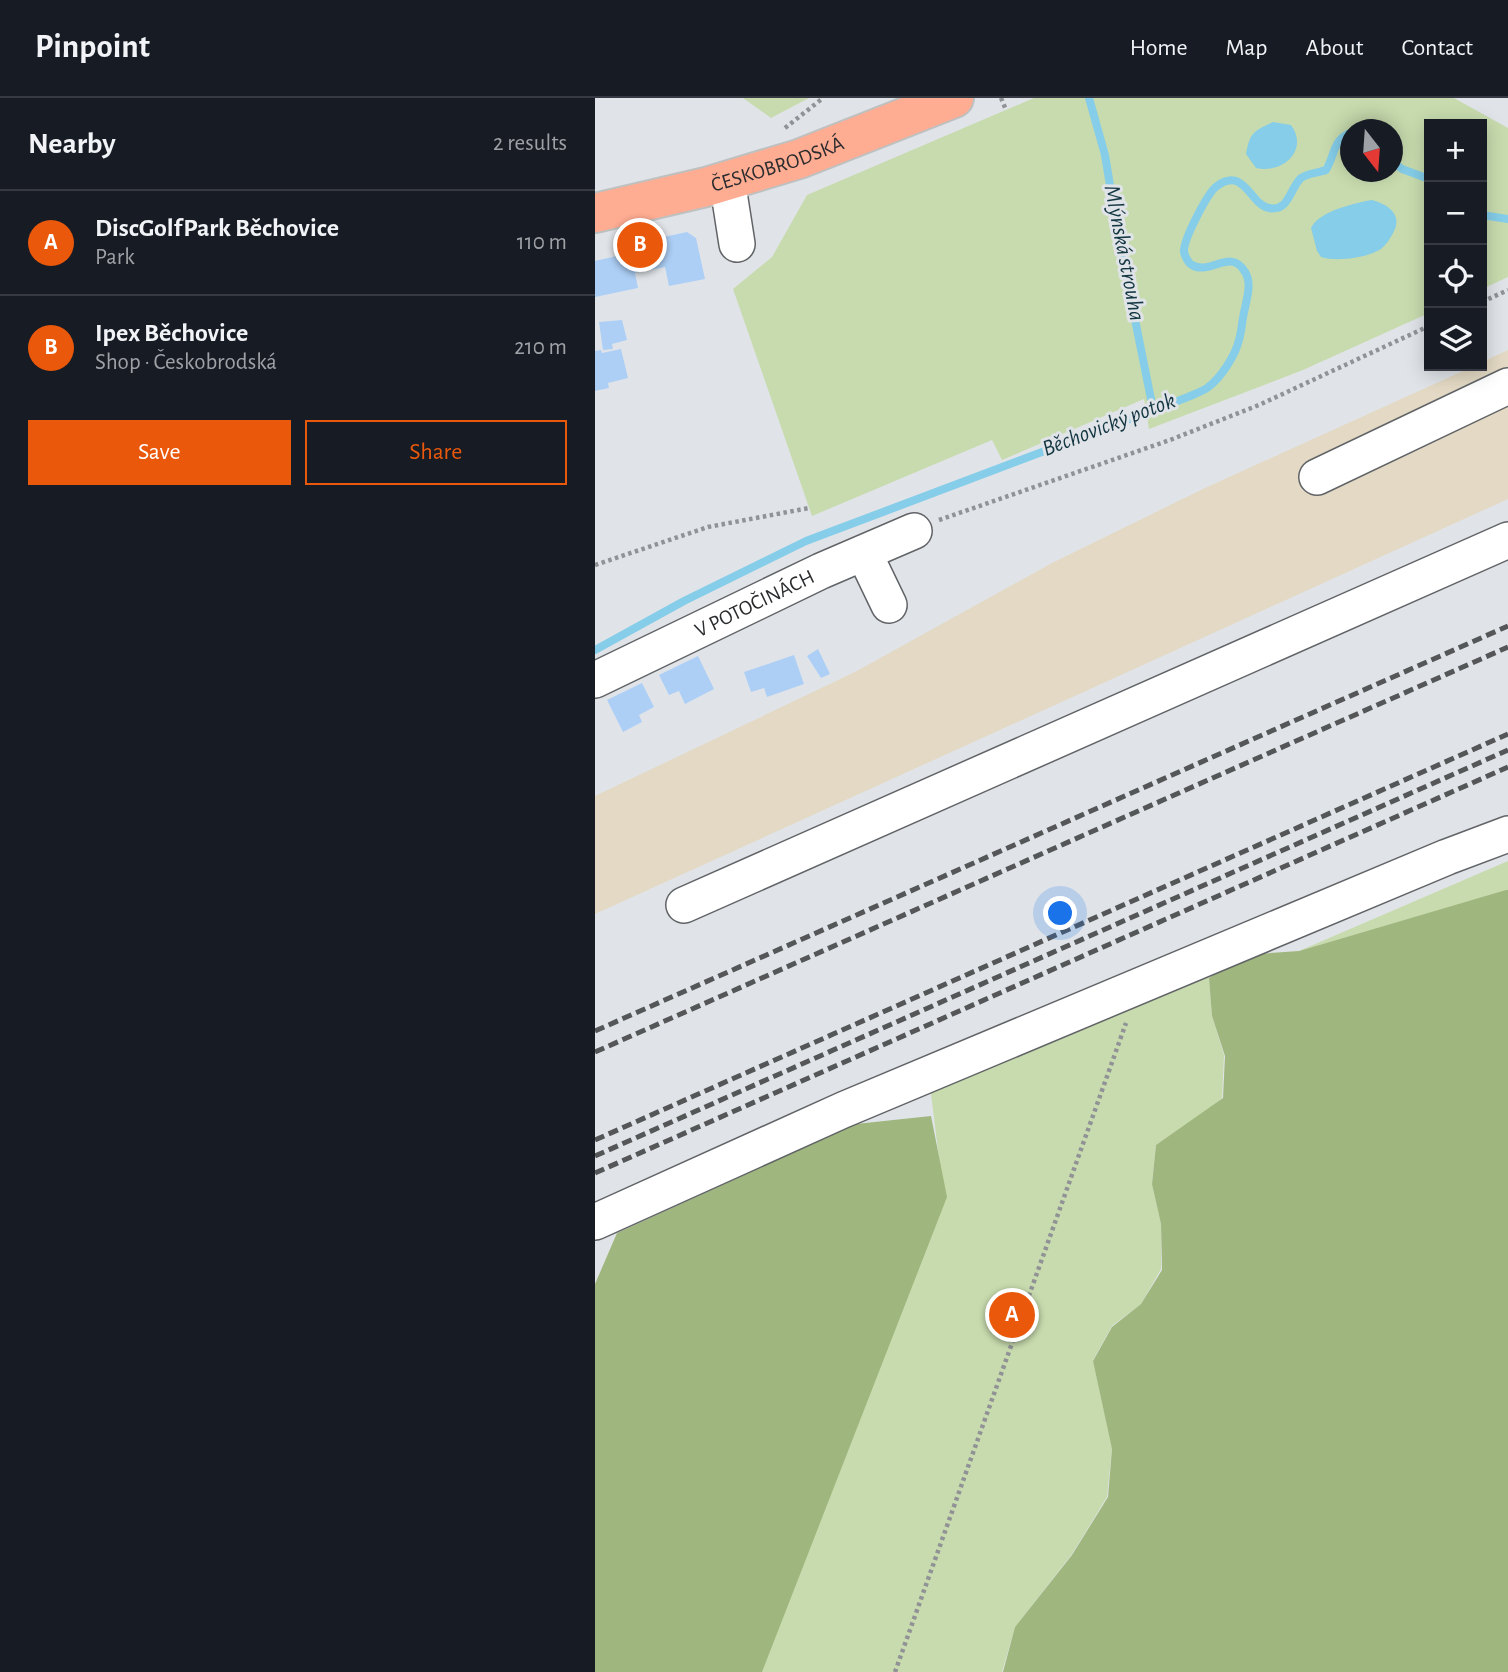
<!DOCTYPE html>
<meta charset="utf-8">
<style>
:root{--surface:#171b24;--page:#242831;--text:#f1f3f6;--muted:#9ea1a6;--line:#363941;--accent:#ea580c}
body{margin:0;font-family:"Alegreya Sans",sans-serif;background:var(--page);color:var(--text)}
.controls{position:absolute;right:21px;top:21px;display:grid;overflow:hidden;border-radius:0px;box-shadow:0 4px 18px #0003}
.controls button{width:63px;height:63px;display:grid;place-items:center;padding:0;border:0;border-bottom:2px solid var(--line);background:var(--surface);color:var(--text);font:35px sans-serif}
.compass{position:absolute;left:745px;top:21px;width:63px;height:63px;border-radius:50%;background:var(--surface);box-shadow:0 4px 18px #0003;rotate:163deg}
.you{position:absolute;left:466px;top:816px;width:24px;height:24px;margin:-18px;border:5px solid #fff;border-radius:50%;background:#1a73e8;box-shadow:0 0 0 10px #1a73e833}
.badge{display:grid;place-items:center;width:46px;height:46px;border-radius:50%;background:var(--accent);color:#fff;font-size:23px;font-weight:700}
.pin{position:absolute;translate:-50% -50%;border:4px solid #fff;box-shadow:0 2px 7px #0006}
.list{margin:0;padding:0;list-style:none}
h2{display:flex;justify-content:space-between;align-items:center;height:91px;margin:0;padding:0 28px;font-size:30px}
h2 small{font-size:23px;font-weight:400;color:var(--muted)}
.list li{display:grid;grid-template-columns:46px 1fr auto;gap:21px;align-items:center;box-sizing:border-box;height:105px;padding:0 28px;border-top:2px solid var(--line)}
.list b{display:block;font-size:26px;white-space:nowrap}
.list p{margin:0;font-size:23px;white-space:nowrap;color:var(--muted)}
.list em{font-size:23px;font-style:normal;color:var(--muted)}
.actions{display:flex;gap:14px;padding:21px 28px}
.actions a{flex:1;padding:16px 0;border:2px solid var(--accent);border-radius:0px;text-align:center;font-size:24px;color:var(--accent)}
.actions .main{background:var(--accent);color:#fff}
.icon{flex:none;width:38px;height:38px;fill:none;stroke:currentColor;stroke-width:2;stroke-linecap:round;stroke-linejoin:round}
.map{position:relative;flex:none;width:913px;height:1574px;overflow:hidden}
header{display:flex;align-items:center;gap:42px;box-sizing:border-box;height:98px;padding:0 35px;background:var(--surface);border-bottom:2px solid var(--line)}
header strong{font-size:33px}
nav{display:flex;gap:38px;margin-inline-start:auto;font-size:24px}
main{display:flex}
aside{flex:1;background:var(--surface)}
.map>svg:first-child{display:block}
.industrial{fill:#e3d9c4}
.green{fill:#c8dbae;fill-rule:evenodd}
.forest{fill:#9fb67e}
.water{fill:#85cde8}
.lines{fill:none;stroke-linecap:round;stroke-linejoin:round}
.stream{stroke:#85cde8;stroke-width:8}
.building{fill:#adcff6}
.minor-casing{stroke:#616467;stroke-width:38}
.major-casing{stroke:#bfc0c0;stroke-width:42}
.path{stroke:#909296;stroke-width:4.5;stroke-dasharray:3.5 3.5;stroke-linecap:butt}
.minor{stroke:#fff;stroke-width:35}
.major{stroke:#feac92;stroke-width:38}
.rail{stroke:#545658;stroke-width:5;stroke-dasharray:10 5;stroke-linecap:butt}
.labels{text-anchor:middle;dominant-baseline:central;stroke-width:6;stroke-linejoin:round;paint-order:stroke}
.street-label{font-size:21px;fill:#2b2c2e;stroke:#e0e4e8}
.water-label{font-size:23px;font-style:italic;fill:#153743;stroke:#e0e4e8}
</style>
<header>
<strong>Pinpoint</strong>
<nav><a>Home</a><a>Map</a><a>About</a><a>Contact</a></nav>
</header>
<main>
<aside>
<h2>Nearby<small>2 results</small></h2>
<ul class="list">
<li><span class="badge">A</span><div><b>DiscGolfPark Běchovice</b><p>Park</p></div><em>110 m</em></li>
<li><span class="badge">B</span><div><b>Ipex Běchovice</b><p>Shop · Českobrodská</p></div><em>210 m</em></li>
</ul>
<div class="actions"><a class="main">Save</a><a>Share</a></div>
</aside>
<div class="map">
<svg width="913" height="1574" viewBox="0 0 913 1574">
<rect width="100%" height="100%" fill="#e0e4e8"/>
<!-- industrial -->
<path class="industrial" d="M 913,252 L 913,401 L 0,816 L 0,698 L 260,574 L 457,465 L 610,390 L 879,268 L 887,268 L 887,264 Z"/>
<!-- green -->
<g class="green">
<path d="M 148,0 L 214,0 L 176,20 Z"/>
<path d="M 439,0 L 859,0 L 913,30 L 913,179 L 887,191 L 887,26 L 834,26 L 834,215 L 708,272 L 554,331 L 549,301 L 407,362 L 397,342 L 217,418 L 138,191 L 177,159 L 212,97 ZM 755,32 L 797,32 L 797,74 L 755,74 Z"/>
<path d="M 913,763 L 913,792 L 704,853 Z"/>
<path d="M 613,866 L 617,918 L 629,957 L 627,1000 L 614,1011 L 561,1047 L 557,1085 L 566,1126 L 566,1171 L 546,1206 L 517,1228 L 498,1262 L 517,1350 L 512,1399 L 477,1456 L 420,1529 L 407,1574 L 163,1574 L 349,1100 L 335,988 Z"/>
</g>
<!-- forest -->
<g class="forest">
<path d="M 911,792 L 913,792 L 913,1574 L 408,1574 L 420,1529 L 477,1457 L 513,1399 L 517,1351 L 498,1263 L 517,1229 L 546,1206 L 567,1172 L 566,1126 L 557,1086 L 561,1047 L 628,1000 L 630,958 L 617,918 L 614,880 L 648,857 L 704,853 Z"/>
<path d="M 336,1018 L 352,1099 L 167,1574 L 0,1574 L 0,1186 L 22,1135 L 261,1026 Z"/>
</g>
<!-- water -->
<g class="water">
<path d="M 678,24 L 696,27 C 714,51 689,76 661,70 L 651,56 C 655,34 659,33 678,24 Z"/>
<path d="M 777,102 C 795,107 809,118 797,137 C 794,142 791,147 786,151 C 772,160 741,164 726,159 L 722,153 L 716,130 C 724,113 760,105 777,102 Z"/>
</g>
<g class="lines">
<!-- stream -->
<g class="stream">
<path d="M 494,0 L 510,57 L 524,142 L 558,311"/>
<path d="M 797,63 L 807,71 L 834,81"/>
<path d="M 887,117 L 913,121"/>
<path d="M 0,552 L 89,503 L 211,443 L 593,299 C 599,296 606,294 612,290 C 626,280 640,258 644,242 C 647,232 647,221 650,210 C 652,199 657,185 650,174 C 636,149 615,178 597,167 C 593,165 590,158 589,154 C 588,142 613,94 622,88 C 650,68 655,107 674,110 C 694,114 695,90 706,80 C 713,75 723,75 731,72 C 740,57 738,42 755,35"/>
</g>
</g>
<!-- building -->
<g class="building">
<path d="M 92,134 L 101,140 L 110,181 L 74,188 L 70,169 L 40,175 L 43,190 L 0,199 L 0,163 L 65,148 L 64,140 Z"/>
<path d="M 27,222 L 32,242 L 17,246 L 18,251 L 8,252 L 4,224 Z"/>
<path d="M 26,251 L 33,280 L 13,285 L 14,290 L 0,293 L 0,253 L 6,252 L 7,255 Z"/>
<path d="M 223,551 L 235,576 L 226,580 L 212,558 Z"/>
<path d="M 199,557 L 209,586 L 172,599 L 169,590 L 156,594 L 149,574 Z"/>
<path d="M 103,558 L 119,591 L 90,606 L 84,593 L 74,597 L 64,577 Z"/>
<path d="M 47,585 L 59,609 L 44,617 L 47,624 L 28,634 L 12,602 Z"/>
</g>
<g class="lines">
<defs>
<g id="minor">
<path d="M 132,82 L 142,146"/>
<path d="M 722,379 L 913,288"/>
<path d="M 269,455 L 294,507"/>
<path id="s1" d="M 0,582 L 226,473 L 319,433"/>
<path d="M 89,807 L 913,442"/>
<path d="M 0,1124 L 248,1012 L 852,759 L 913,736"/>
</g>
<g id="major">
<path id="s2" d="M 0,115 L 111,89 L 204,61 L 359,0"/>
</g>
</defs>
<!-- minor casing -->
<use href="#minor" class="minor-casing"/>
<!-- major casing -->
<use href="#major" class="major-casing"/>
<!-- path -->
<g class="path">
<path d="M 406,0 L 411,12"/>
<path d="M 190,30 L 228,0"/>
<path d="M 887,204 L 913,192"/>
<path d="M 344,422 L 575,342 L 664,307 L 834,228"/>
<path d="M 0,467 L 113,429 L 214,410"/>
<path d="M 300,1574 L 531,925"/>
</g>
<!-- minor -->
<use href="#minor" class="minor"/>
<!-- major -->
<use href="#major" class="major"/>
<!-- rail -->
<g class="rail">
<path d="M 0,933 L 913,528"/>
<path d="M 0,954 L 913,549"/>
<path d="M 0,1042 L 913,636"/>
<path d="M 0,1058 L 913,652"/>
<path d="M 0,1075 L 913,669"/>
</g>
</g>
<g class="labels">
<!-- street labels -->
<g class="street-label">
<text stroke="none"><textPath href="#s2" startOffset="189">ČESKOBRODSKÁ</textPath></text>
<text stroke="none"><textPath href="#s1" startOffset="177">V POTOČINÁCH</textPath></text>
</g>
<!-- water labels -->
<g class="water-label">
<text transform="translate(529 155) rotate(79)">Mlýnská strouha</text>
<text transform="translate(514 327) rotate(-21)">Běchovický potok</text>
</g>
</g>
</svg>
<div class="controls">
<button>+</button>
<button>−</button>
<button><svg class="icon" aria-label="locate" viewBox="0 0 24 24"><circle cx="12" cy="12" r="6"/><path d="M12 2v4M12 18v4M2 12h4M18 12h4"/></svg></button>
<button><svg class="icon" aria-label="layers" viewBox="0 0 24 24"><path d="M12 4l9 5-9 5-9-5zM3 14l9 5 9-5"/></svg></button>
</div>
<svg class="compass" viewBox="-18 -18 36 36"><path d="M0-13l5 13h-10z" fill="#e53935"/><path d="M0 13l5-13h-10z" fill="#9ea1a6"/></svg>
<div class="you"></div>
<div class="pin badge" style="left:417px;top:1217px">A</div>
<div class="pin badge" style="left:45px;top:147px">B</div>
</div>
</main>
